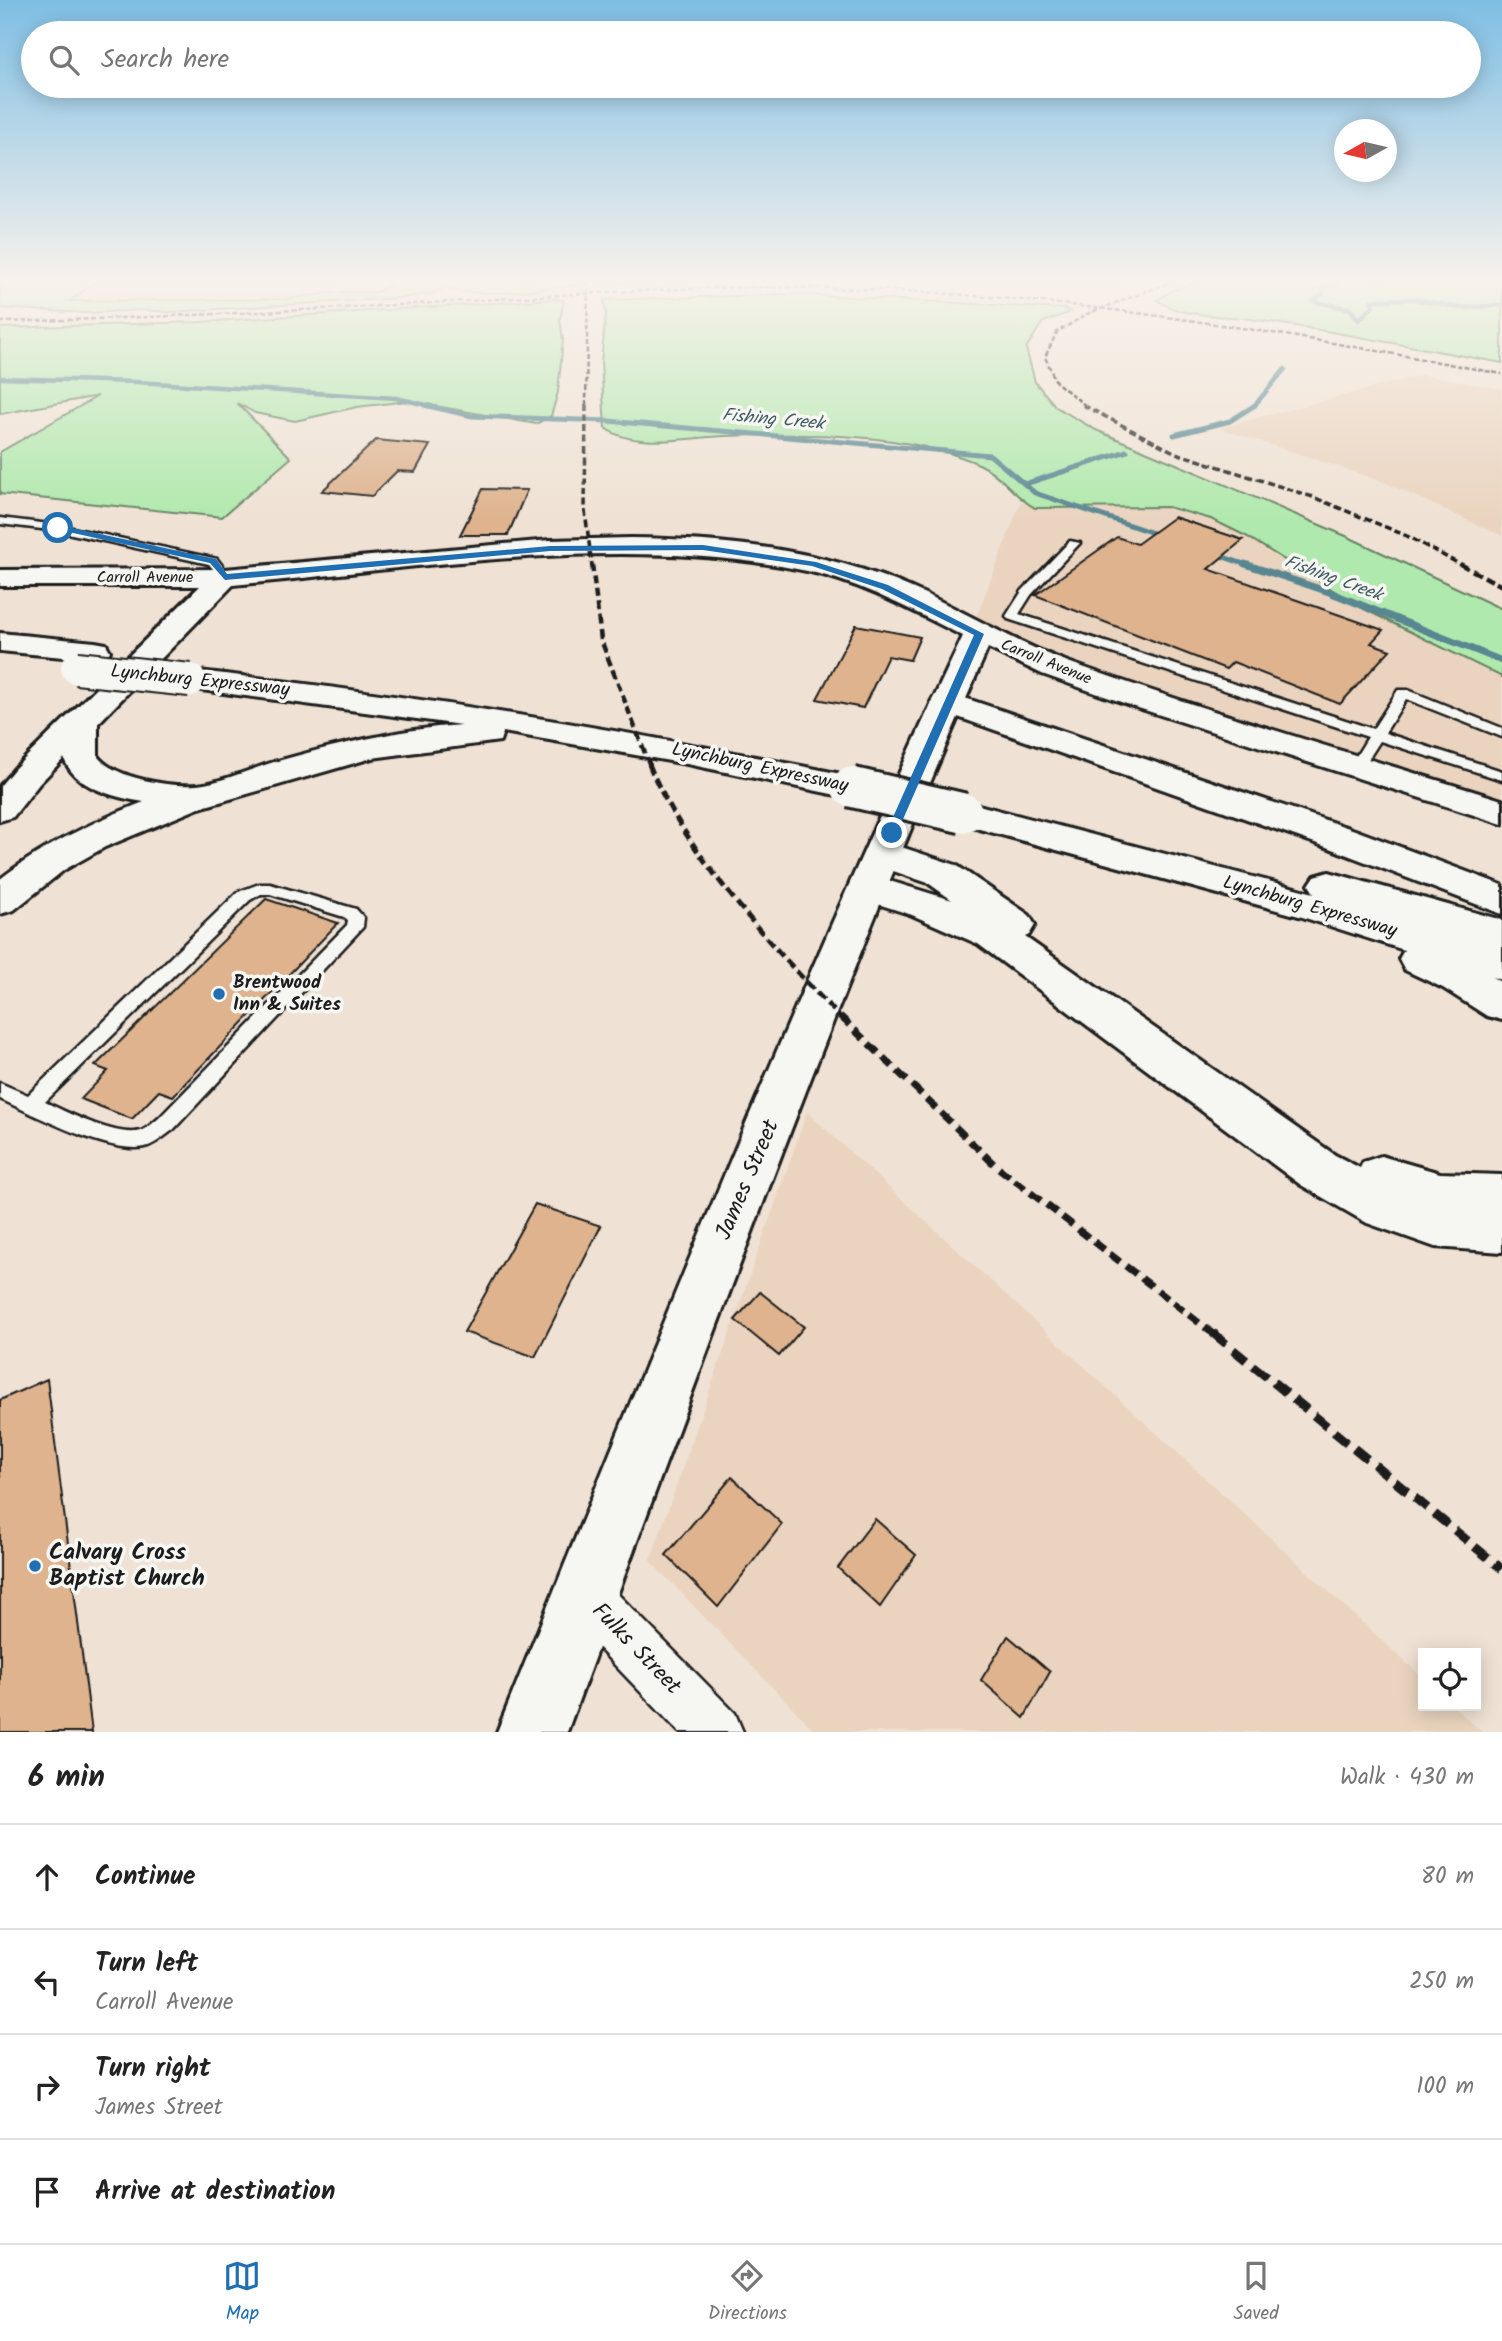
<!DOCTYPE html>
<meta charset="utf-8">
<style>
:root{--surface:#fff;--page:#f6f6f6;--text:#222;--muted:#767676;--line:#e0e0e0;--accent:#1f6fb2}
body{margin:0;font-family:Kalam,sans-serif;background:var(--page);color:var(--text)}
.controls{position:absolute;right:21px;bottom:21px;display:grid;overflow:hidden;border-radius:0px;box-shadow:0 4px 18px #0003}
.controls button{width:63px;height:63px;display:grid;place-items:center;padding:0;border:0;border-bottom:2px solid var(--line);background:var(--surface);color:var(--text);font:35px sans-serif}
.compass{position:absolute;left:1334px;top:119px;width:63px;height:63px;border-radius:50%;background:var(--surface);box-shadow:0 4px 18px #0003;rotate:262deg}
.stop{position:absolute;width:21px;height:21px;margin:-16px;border:5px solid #1f6fb2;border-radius:50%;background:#fff}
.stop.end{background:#1f6fb2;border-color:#fff;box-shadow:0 2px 7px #0008}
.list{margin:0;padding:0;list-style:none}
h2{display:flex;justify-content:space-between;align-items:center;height:91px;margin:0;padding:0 28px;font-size:30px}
h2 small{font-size:23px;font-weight:400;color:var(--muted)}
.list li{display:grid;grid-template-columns:46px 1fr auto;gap:21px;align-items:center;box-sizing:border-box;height:105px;padding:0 28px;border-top:2px solid var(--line)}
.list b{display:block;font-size:26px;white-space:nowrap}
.list p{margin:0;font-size:23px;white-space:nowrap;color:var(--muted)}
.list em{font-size:23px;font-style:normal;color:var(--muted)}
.icon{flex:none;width:38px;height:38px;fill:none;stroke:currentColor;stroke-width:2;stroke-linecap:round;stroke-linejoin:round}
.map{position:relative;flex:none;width:1502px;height:1732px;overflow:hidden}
.search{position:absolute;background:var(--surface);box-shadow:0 4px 18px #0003;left:21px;right:21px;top:21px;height:77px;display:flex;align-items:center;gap:18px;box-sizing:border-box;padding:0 24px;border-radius:38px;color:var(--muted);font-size:26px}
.sheet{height:511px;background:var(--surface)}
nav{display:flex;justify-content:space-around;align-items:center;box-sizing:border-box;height:98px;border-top:2px solid var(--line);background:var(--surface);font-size:19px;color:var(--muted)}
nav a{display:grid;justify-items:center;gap:4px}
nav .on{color:var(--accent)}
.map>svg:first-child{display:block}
.built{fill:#ead4bf}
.green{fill:#b0e9ad;stroke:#668264;stroke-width:2}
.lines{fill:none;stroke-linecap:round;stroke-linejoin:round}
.stream-far2{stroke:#588691;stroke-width:4.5}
.stream-far1{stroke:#588691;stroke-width:5}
.stream{stroke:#588691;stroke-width:7}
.building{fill:#deb38e;stroke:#1c1c1c;stroke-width:2}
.service-casing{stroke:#1c1c1c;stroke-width:5}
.minor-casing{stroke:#1c1c1c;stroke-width:5}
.tertiary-casing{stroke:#1c1c1c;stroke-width:6}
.motorway-casing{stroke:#1c1c1c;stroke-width:6}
.service{fill:#f6f6f2;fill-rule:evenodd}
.minor{fill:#f6f6f2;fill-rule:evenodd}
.tertiary{fill:#f6f6f2;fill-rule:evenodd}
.motorway{fill:#f6f6f2;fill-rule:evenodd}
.rail-far5{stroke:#1c1c1c;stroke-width:2.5;stroke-dasharray:5 2.5;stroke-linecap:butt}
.rail-far4{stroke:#1c1c1c;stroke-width:3.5;stroke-dasharray:7 3.5;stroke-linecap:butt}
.rail-far3{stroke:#1c1c1c;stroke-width:4.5;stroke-dasharray:9 4.5;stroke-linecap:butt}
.rail-far2{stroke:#1c1c1c;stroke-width:5;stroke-dasharray:10 5;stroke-linecap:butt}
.rail-far1{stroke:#1c1c1c;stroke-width:7;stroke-dasharray:13 7;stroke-linecap:butt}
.rail{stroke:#1c1c1c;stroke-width:9;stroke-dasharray:17 9;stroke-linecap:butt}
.motorway-bridge-far1-casing{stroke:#1c1c1c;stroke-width:36;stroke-linecap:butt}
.motorway-bridge-casing{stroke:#1c1c1c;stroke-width:45;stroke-linecap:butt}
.motorway-bridge-far1{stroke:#f6f6f2;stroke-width:32}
.motorway-bridge{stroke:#f6f6f2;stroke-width:39}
.route{fill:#1f6fb2}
.poi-dot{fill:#1f6fb2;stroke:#f6f6f2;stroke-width:2.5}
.labels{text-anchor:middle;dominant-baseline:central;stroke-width:7;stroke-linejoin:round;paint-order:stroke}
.far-street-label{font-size:16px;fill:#1c1c1c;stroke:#f6f6f2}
.far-water-label{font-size:18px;font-style:italic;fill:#3f5a60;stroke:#f6f6f2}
.street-label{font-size:19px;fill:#1c1c1c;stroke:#f6f6f2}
.poi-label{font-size:19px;font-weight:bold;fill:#1c1c1c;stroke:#f6f6f2;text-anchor:start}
.near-street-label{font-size:23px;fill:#1c1c1c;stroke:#f6f6f2}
.near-poi-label{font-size:23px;font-weight:bold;fill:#1c1c1c;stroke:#f6f6f2;text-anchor:start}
</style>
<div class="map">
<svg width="1502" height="1732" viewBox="0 0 1502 1732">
<rect width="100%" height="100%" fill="#efe2d4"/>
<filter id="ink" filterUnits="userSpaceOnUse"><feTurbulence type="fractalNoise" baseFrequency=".0143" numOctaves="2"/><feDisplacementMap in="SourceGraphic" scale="14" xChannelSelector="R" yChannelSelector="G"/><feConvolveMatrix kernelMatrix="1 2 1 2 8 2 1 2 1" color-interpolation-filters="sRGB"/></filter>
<g filter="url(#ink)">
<!-- built -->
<g class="built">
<path d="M 0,279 L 331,279 L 341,283 L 314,302 L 58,312 L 0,309 Z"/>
<path d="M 883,279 L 1141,279 L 1095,296 L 872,281 Z"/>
<path d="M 1422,375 L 1502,389 L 1502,536 L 1384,482 L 1219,428 Z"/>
<path d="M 1021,501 L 1035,508 L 1168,507 L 1211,519 L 1246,536 L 1362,608 L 1502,677 L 1502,798 L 1160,693 L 1066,659 L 976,618 Z"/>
<path d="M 807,1112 L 1423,1678 L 1423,1706 L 1453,1706 L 1482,1732 L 816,1732 L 650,1561 Z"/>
</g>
<!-- green -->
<g class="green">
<path d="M 0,279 L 98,280 L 70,301 L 287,299 L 337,292 L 376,292 L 389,286 L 395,279 L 443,279 L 444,288 L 435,293 L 401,298 L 169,312 L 144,310 L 86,313 L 0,308 Z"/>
<path d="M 449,279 L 576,279 L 579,281 L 578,285 C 537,290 492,297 450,290 L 447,287 Z"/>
<path d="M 599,279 L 883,279 L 600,283 Z"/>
<path d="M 1206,279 L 1502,279 L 1502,363 C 1418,348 1334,331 1250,319 C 1221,315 1181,318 1157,300 L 1173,290 Z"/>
<path d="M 793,294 L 1065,309 L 1071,312 L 1043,322 L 1026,348 L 1035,382 L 1056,407 L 1096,430 L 1346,536 L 1502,609 L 1502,677 L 1362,608 L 1246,536 L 1211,519 L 1168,507 L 1035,508 C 1014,497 1002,475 981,465 C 908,432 805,433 725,436 C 689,437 635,450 605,428 L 601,362 L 606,314 L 604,300 Z"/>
<path d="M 555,299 L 564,300 L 560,319 L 563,339 L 558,392 L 551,416 L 536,424 L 408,401 L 357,407 L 295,421 L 255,413 L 237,403 L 291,458 L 222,517 L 0,494 L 0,452 L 98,396 L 0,414 L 0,328 L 200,322 Z"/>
</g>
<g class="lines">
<!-- stream-far2 -->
<g class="stream-far2">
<path d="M 1338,279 L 1338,283 L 1322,287 L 1323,294 L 1313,301 L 1350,309 L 1359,320 L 1373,306 L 1371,301 L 1377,300 L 1414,299 L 1461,308 L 1502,305"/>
<path d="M 0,378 L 137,382 L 396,398 L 431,406"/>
<path d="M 1254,406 L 1285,369"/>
</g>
<!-- stream-far1 -->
<g class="stream-far1">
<path d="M 424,405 L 472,416 L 608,421 L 990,455 L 1035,493 L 1162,536"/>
<path d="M 1174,435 L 1230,421 L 1255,405"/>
<path d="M 1025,484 L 1127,451"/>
<path d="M 1212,553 L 1250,566"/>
</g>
<!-- stream -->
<path class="stream" d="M 1245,564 L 1329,592 L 1502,661"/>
</g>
<!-- building -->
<g class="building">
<path d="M 376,440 L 430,445 L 415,472 L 397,471 L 372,496 L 322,491 Z"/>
<path d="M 483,489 L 527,490 L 508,535 L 460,535 Z"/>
<path d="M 1174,517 L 1243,540 L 1208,569 L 1383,630 L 1371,643 L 1390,650 L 1340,704 L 1233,662 L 1226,669 L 1035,595 L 1117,537 L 1137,544 Z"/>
<path d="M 856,625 L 920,637 L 910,660 L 888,656 L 863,708 L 817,699 Z"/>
<path d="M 266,899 L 338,923 L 173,1096 L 159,1091 L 132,1119 L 81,1099 L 108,1071 L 95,1066 Z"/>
<path d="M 535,1204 L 601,1226 L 535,1357 L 464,1332 Z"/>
<path d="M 760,1292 L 804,1327 L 779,1356 L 735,1320 Z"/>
<path d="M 47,1379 L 92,1732 L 0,1732 L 0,1400 Z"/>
<path d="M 732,1477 L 782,1524 L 718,1607 L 666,1555 Z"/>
<path d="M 875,1519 L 916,1555 L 880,1607 L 838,1568 Z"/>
<path d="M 1008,1636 L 1050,1672 L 1024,1718 L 981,1680 Z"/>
</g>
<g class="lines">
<defs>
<g id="service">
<path d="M 0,518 L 58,525 L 217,559 L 231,577 L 221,579 L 209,564 L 58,531 L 0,524 Z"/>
<path d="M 1070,541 L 1080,543 L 1031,595 L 1019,614 L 1373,729 L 1398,690 L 1408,690 L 1502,728 L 1502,737 L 1406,699 L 1385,733 L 1502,771 L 1502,780 L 1380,741 L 1362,769 L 1352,769 L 1350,766 L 1368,737 L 1008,619 L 1006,616 L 1022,591 Z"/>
<path d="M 259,884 L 270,884 L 356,909 L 364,918 L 363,927 L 173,1130 C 164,1136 156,1144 145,1147 C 110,1155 33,1114 0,1099 L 0,1083 L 28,1095 L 238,892 ZM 261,894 L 270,894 L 344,917 L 348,920 L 347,925 L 159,1118 C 154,1122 147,1129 141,1131 C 118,1138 66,1112 45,1102 L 250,900 Z"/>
</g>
<path id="minor" d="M 584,1571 L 602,1578 L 735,1713 L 743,1732 L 679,1732 L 566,1614 L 559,1596 L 566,1578 Z"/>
<path id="tertiary" d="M 630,538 C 720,539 811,548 895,581 C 954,604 1008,640 1068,662 C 1211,713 1357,755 1502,800 L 1502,824 L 1135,707 L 1042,674 L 988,648 C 832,1003 701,1368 567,1732 L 497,1732 C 646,1364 793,994 963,636 C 913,611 862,583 807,571 C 625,533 418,568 233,585 L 39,784 L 13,817 L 0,821 L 0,786 L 15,768 L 200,586 L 0,586 L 0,570 L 225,569 L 550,540 Z"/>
<g id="motorway">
<path d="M 0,633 L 95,642 L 106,644 L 110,651 L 106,658 L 95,660 L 0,651 Z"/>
<path d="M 190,670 C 412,695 632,731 851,776 L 864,779 L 869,787 L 864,795 L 851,798 L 687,764 L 503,732 L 500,741 L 372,758 L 199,808 L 105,847 L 64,870 L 14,910 L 0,914 L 0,879 C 44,845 92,822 144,802 C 112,797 60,785 62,742 C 62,732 64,724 69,716 L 81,713 L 93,716 L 98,723 L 98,757 C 116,779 170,787 197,785 C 219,783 251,769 274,762 C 335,745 398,729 461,725 L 179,687 L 174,680 L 179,673 Z"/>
<path d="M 947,692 L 1355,830 L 1502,885 L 1502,914 L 1329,848 L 935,709 L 931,702 L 935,695 Z"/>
<path d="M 963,801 L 1314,893 L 1309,885 L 1315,876 L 1329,872 L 1502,920 L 1502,950 L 1493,947 L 1502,950 L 1502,980 L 1492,977 L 1502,983 L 1502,1020 L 1487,1016 L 1443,988 L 1405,970 L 1399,959 L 1404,950 L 1299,916 L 950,821 L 945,813 L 950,805 Z"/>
<path d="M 883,841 L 956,865 L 1029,915 L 1035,925 L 1029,935 L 1025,937 L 1335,1155 L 1360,1168 L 1363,1162 L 1381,1156 L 1440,1173 L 1502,1175 L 1502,1252 L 1435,1247 L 1367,1223 L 1301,1185 L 978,944 L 912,915 L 856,897 L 850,888 L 856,879 L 870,875 L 952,900 L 928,883 L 870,863 L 864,854 L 870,845 Z"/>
</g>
</defs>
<!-- service casing -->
<use href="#service" class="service-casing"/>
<!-- minor casing -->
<use href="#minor" class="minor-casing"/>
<!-- tertiary casing -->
<use href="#tertiary" class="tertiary-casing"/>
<!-- motorway casing -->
<use href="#motorway" class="motorway-casing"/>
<!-- service -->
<use href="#service" class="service"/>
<!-- minor -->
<use href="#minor" class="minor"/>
<!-- tertiary -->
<use href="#tertiary" class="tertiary"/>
<!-- motorway -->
<use href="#motorway" class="motorway"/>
<!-- rail-far5 -->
<g class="rail-far5">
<path d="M 0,322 C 144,318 288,311 432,303 C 560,295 689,285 818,288 C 1049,292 1276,331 1502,374"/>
<path d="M 586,406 L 588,279"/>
<path d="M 1086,406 L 1056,382 L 1045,357 L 1057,332 L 1089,313 L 1179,279"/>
</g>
<!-- rail-far4 -->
<g class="rail-far4">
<path d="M 586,405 L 585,511 L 592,566"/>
<path d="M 1083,405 L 1176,453 L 1313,497 L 1407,536 L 1463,566"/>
</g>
<!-- rail-far3 -->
<g class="rail-far3">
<path d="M 592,564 L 601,640 L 650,766"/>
<path d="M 1460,564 L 1502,586"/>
</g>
<!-- rail-far2 -->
<path class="rail-far2" d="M 649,764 C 682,849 777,953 841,1018"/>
<!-- rail-far1 -->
<path class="rail-far1" d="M 840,1016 L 996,1166 L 1215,1335"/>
<!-- rail -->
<path class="rail" d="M 1213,1333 L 1502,1569"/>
<defs>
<path id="motorway-bridge-far1" d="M 77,668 L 190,680"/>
<path id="motorway-bridge" d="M 851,787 L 963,813"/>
</defs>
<!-- motorway-bridge-far1 casing -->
<use href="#motorway-bridge-far1" class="motorway-bridge-far1-casing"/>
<!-- motorway-bridge casing -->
<use href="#motorway-bridge" class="motorway-bridge-casing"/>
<!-- motorway-bridge-far1 -->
<use href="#motorway-bridge-far1" class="motorway-bridge-far1"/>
<!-- motorway-bridge -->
<use href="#motorway-bridge" class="motorway-bridge"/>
</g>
</g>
<!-- sky -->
<linearGradient id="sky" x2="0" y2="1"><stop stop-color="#7ebee4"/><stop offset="0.54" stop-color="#f8f2ec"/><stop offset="1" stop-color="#f8f2ec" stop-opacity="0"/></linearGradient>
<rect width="1502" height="521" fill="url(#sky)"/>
<!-- route -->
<path class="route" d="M 58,525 L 216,559 L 227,574 L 550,546 L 703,545 L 816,562 L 888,585 L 984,634 L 897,833 L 892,836 L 886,833 L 974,635 L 882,589 L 812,566 L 703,550 L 550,551 L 225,580 L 210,563 L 55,529 Z"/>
<!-- markers -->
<g class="poi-dot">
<circle cx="219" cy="994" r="7"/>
<circle cx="35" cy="1566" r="7"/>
</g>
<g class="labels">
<!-- far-street labels -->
<g class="far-street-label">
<text x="145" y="577">Carroll Avenue</text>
<text transform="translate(1046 662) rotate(22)">Carroll Avenue</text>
</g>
<!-- far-water labels -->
<g class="far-water-label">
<text transform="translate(773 420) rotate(5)">Fishing Creek</text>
<text transform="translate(1333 579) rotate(20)">Fishing Creek</text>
</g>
<!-- street labels -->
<g class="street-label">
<text transform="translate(200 681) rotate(6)">Lynchburg Expressway</text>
<text transform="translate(760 768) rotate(12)">Lynchburg Expressway</text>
<text transform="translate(1310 907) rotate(16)">Lynchburg Expressway</text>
</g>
<!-- poi labels -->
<g class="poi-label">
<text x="233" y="983">Brentwood<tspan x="233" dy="22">Inn &amp; Suites</tspan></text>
</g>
<!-- near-street labels -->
<g class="near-street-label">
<text transform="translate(748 1180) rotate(-67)">James Street</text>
<text transform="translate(636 1649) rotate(46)">Fulks Street</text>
</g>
<!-- near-poi labels -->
<g class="near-poi-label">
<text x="49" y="1553">Calvary Cross<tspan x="49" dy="26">Baptist Church</tspan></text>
</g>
</g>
</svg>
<div class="controls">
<button><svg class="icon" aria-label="locate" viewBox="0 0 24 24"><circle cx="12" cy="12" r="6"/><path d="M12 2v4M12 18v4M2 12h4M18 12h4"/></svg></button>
</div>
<svg class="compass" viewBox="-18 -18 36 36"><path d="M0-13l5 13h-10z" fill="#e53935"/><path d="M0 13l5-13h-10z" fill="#767676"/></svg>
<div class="stop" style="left:58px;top:528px"></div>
<div class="stop end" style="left:892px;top:833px"></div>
<div class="search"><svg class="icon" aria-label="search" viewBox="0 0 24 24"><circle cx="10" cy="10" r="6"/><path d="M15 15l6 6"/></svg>Search here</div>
</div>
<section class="sheet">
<h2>6 min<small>Walk · 430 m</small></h2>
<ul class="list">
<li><svg class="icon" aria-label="ahead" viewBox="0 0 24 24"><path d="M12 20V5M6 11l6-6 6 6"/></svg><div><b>Continue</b></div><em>80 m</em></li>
<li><svg class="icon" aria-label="left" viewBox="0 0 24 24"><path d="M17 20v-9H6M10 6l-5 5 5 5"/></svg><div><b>Turn left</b><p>Carroll Avenue</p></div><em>250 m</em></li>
<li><svg class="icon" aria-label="right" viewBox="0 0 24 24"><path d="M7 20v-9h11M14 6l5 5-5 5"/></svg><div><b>Turn right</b><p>James Street</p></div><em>100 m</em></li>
<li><svg class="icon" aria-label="arrive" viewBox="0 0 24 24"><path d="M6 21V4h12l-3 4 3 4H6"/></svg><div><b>Arrive at destination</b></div></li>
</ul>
</section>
<nav>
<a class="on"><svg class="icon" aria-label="map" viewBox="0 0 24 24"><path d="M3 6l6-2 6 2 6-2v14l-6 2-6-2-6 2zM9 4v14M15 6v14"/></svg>Map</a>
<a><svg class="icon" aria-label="directions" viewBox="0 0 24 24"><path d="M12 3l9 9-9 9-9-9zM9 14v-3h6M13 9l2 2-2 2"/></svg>Directions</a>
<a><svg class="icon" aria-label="saved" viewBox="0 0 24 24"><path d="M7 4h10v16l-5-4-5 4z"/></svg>Saved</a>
</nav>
